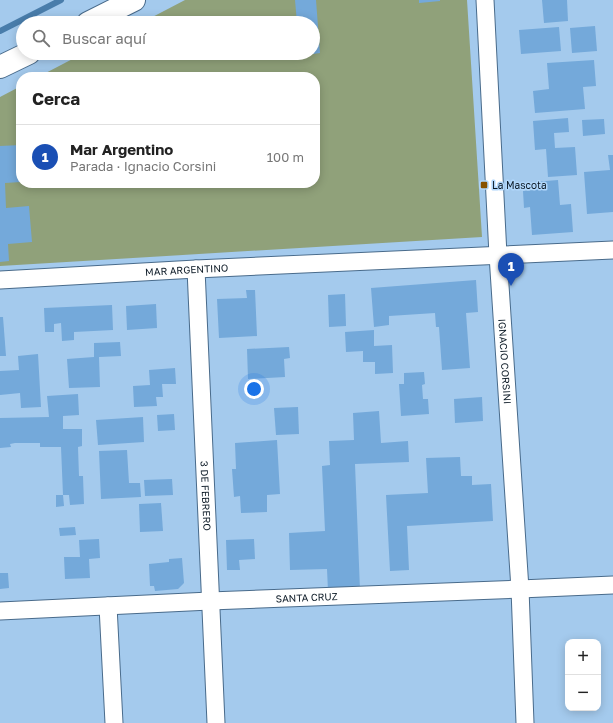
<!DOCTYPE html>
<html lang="es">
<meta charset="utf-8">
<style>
:root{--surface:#fff;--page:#f2f2f2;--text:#222;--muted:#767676;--line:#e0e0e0;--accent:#885200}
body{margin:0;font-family:"Golos Text",sans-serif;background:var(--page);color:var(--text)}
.controls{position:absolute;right:12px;bottom:12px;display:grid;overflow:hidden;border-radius:8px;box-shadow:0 2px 10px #0003}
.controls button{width:36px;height:36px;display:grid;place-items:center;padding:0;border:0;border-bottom:1px solid var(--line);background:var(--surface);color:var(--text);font:20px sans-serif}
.you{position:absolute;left:254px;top:389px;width:14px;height:14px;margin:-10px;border:3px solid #fff;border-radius:50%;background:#1a73e8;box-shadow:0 0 0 6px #1a73e833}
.badge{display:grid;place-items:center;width:26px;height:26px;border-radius:50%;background:var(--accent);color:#fff;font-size:13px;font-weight:700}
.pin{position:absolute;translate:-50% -33px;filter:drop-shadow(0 1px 2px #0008)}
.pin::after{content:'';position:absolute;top:21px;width:14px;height:12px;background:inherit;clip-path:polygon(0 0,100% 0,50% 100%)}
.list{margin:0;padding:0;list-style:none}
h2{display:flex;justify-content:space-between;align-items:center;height:52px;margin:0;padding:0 16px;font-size:17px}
h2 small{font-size:13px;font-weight:400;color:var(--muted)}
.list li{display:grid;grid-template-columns:26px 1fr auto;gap:12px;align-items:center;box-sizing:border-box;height:64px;padding:0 16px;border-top:1px solid var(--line)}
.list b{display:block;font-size:15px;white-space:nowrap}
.list p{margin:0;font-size:13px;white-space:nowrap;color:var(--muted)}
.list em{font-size:13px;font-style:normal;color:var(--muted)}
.icon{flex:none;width:22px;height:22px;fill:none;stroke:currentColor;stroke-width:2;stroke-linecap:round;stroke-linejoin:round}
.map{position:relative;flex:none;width:613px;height:723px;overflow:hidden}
.search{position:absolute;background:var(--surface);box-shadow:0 2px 10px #0003;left:16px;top:16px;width:304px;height:44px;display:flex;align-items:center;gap:10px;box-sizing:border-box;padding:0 14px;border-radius:22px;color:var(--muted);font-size:15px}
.panel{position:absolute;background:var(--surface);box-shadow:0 2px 10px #0003;left:16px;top:72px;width:304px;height:116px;border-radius:16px}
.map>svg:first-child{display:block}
.green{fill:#90a17a}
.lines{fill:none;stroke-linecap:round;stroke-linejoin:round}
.stream{stroke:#497dab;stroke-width:6}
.building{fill:#74a9da}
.minor-casing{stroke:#496b8b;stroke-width:19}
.tertiary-casing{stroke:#496b8b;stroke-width:24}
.minor{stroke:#fff;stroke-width:17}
.tertiary{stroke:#fff;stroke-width:22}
.poi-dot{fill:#885200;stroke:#b1d7fb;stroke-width:1.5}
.labels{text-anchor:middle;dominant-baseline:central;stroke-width:3;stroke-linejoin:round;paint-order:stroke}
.poi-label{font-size:10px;fill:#0b1925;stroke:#b1d7fb;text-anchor:start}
.street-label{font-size:10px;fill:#0b1925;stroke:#b1d7fb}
</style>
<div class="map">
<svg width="613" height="723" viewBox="0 0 613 723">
<rect width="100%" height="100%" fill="#a4caed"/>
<!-- green -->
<path class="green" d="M 185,0 L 467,0 L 482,237 L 0,266 L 0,97 L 21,86 L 21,183 L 315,183 L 315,77 L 38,77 L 84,53 L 313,53 L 313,23 L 141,23 Z"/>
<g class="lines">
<!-- stream -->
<path class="stream" d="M 0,31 L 61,0"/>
</g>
<!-- building -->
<g class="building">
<path d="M 295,0 L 316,0 L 320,53 L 313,54 L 313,23 L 297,23 Z"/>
<path d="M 419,0 L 440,0 L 440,1 L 419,3 Z"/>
<path d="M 542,0 L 567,0 L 568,21 L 544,23 Z"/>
<path d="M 595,26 L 597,51 L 572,53 L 570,28 Z"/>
<path d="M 559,27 L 561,51 L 521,54 L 519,30 Z"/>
<path d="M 594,60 L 596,86 L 583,87 L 585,109 L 535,113 L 533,91 L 549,89 L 547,63 Z"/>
<path d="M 568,118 L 569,132 L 554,133 L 555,148 L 575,147 L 577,175 L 548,177 L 546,149 L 535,150 L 533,121 Z"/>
<path d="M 604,119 L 605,134 L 583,136 L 582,120 Z"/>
<path d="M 21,145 L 21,182 L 5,183 L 6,208 L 29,206 L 32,242 L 8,244 L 9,261 L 0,262 L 0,146 Z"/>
<path d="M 608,155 L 613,155 L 613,212 L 587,214 L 584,172 L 610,170 Z"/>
<path d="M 558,180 L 560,205 L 571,204 L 573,232 L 532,235 L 530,207 L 524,208 L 523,191 L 535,190 L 534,182 Z"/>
<path d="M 476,280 L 478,312 L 466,313 L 470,368 L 442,370 L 439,327 L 436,327 L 435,313 L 389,316 L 389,325 L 374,327 L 371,288 Z"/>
<path d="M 246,290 L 255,290 L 257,336 L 219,338 L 217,299 L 247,298 Z"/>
<path d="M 345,294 L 346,326 L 329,327 L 328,295 Z"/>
<path d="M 156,304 L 157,328 L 127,330 L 126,306 Z"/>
<path d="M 112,305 L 113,330 L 74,332 L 74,340 L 62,341 L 61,323 L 54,324 L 54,332 L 45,332 L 44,308 Z"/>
<path d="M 0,317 L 3,317 L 6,356 L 0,356 Z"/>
<path d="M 374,330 L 374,346 L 392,345 L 393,373 L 375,374 L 375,362 L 363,362 L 363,351 L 346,352 L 345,332 Z"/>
<path d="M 120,342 L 121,356 L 99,357 L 100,387 L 69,388 L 67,359 L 94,357 L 94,343 Z"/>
<path d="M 289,347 L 290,358 L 284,359 L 285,377 L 248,379 L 247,349 Z"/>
<path d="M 38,354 L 41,407 L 21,408 L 20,393 L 0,395 L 0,371 L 19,370 L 18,356 Z"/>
<path d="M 175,368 L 176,384 L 162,384 L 163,397 L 156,397 L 157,406 L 134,407 L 133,386 L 150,385 L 149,370 Z"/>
<path d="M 424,372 L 425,384 L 422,385 L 423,399 L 428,399 L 429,414 L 401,416 L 399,384 L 404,384 L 404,373 Z"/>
<path d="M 78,394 L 79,415 L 63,416 L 63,429 L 82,429 L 82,446 L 78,447 L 79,476 L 83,476 L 84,504 L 70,505 L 69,495 L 63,495 L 61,447 L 40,447 L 40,443 L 15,443 L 10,444 L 11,447 L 0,448 L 0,418 L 49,417 L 47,396 Z"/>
<path d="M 482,397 L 483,421 L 455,423 L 454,399 Z"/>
<path d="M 298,407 L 299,434 L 276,435 L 274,408 Z"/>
<path d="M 379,411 L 381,443 L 408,441 L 409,462 L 355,464 L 360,590 L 328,591 L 327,569 L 290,570 L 289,533 L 325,531 L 322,466 L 330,465 L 329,441 L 354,440 L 353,413 Z"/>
<path d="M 174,414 L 175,430 L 158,431 L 157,415 Z"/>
<path d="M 143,417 L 144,442 L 98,445 L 96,420 Z"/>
<path d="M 277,440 L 280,494 L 267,495 L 267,512 L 241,513 L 240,496 L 234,497 L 232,469 L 236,469 L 235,443 Z"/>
<path d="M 127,450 L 129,483 L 140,483 L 141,497 L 101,499 L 99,451 Z"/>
<path d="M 460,457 L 461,476 L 472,476 L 472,485 L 491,484 L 493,521 L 407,526 L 409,570 L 390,571 L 386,495 L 428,493 L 426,458 Z"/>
<path d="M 172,479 L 173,495 L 145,496 L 144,480 Z"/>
<path d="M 56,495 L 63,495 L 64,506 L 56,507 Z"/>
<path d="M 161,503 L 163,531 L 140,532 L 139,504 Z"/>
<path d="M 75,527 L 76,535 L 60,536 L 59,528 Z"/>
<path d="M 99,539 L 100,558 L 89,559 L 90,578 L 65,579 L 64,557 L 80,557 L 79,540 Z"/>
<path d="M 254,539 L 255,559 L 239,560 L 240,570 L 227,570 L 226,540 Z"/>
<path d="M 182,558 L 184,583 L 178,589 L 155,591 L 154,586 L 150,586 L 149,564 L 169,562 L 169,559 Z"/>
<path d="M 0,573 L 8,573 L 9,588 L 0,589 Z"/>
</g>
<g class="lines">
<defs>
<g id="minor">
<path id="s1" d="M 485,0 L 498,255 L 520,589 L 525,723"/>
<path id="s2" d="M 196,269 L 216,723"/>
<path id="s3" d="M 0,280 L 196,269 L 613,250"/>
<path d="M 108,606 L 114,723"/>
<path id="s4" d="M 0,611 L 210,601 L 520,589 L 613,585"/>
</g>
<g id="tertiary">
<path d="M 88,23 L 134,0"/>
<path d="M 0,67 L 29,53"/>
</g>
</defs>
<!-- minor casing -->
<use href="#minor" class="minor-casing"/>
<!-- tertiary casing -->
<use href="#tertiary" class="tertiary-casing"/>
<!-- minor -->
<use href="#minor" class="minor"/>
<!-- tertiary -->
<use href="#tertiary" class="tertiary"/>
</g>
<!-- markers -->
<rect class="poi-dot" x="480" y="181" width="8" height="8" rx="2"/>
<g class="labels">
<!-- poi labels -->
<g class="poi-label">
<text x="492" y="185">La Mascota</text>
</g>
<!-- street labels -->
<g class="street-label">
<text stroke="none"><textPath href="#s3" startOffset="187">MAR ARGENTINO</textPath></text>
<text stroke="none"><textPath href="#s1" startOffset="362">IGNACIO CORSINI</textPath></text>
<text stroke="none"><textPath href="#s2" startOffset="227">3 DE FEBRERO</textPath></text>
<text stroke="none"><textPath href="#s4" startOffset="307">SANTA CRUZ</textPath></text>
</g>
</g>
</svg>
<div class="controls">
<button>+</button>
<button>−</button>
</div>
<div class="you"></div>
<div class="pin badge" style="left:511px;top:286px;background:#1a4fb4">1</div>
<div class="search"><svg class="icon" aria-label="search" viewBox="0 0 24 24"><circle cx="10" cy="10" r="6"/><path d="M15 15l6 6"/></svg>Buscar aquí</div>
<section class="panel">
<h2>Cerca<small></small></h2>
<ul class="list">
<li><span class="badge" style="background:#1a4fb4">1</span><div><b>Mar Argentino</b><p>Parada · Ignacio Corsini</p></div><em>100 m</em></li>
</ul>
</section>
</div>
